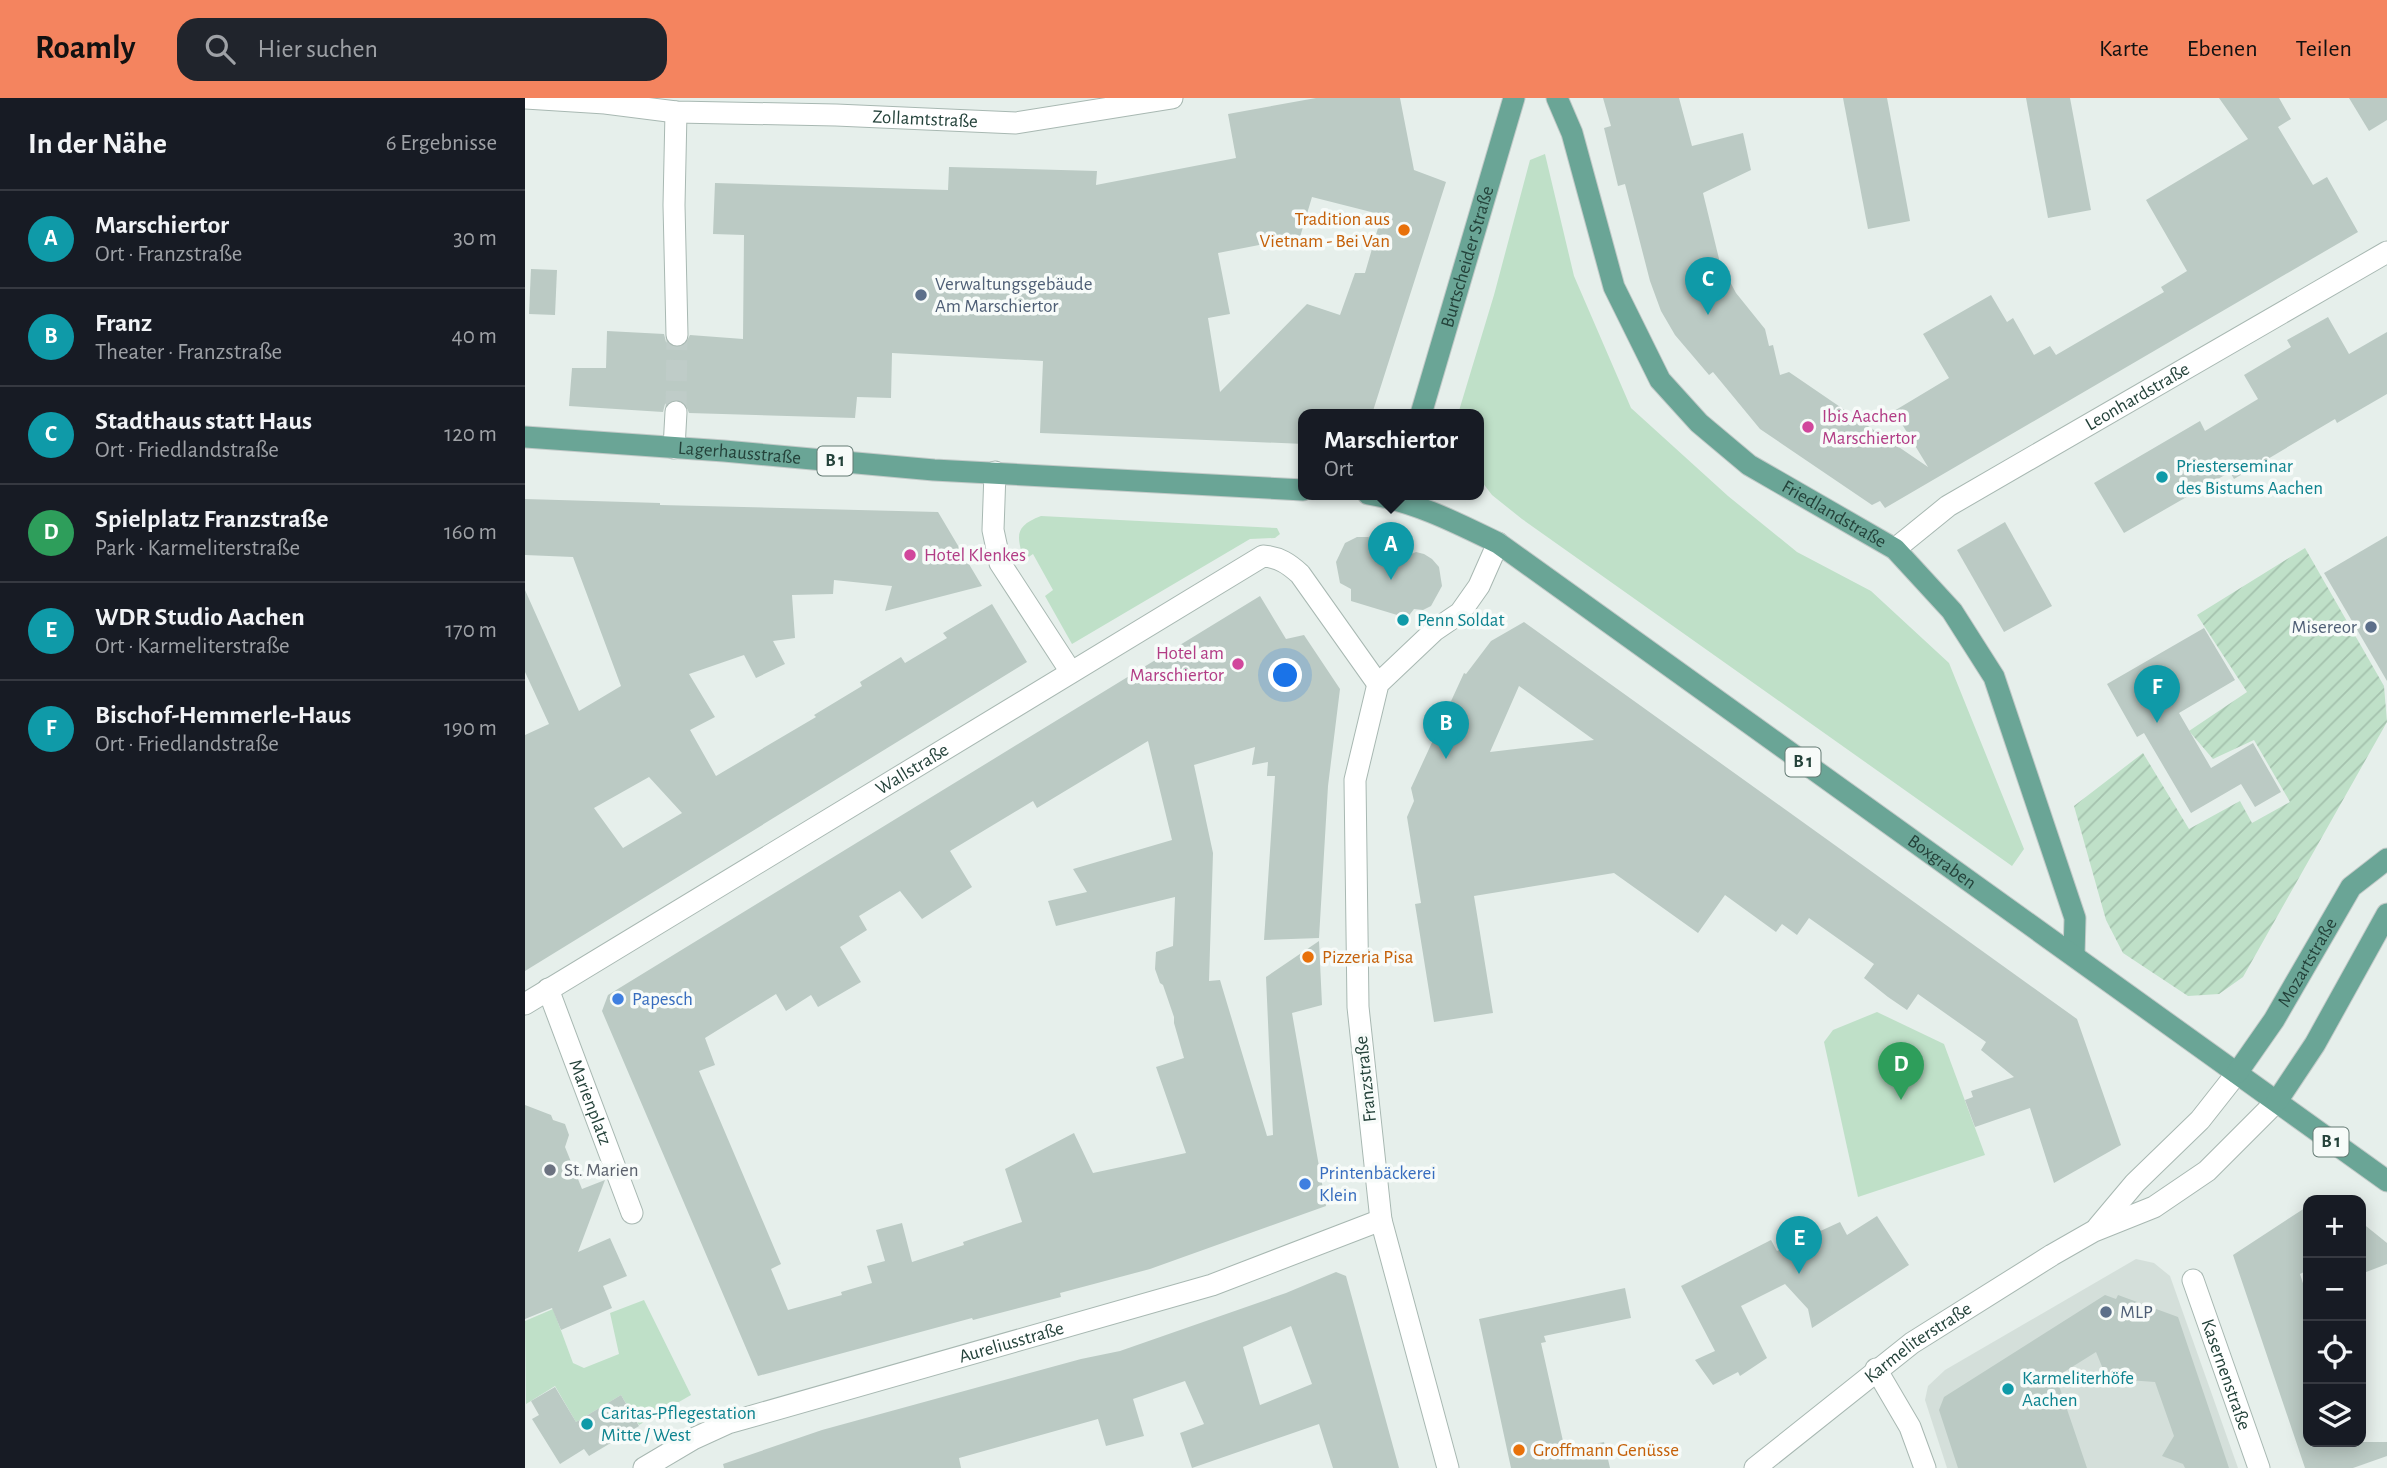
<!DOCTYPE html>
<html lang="de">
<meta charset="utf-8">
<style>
:root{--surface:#171b24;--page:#20242c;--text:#f1f3f6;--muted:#9ea1a6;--line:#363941;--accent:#f4845f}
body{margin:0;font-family:"Alegreya Sans",sans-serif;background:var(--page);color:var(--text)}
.controls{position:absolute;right:21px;bottom:21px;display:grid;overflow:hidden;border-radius:14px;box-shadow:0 4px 18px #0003}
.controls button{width:63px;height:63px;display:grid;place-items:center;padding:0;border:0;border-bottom:2px solid var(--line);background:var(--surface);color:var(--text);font:35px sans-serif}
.you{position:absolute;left:761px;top:578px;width:24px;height:24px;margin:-18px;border:5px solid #fff;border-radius:50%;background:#1a73e8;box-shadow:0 0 0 10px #1a73e833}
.badge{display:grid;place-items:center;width:46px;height:46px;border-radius:50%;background:var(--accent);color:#fff;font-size:23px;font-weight:700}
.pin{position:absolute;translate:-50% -58px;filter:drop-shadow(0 2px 4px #0008)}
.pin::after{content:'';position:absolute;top:37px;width:24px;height:21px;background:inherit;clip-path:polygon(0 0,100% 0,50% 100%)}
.popup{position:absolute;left:773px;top:311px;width:186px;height:91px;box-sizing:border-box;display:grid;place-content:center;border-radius:14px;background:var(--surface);filter:drop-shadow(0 2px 5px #0005);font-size:23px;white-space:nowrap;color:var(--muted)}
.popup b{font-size:26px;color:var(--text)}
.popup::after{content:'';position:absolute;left:50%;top:100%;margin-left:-14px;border:14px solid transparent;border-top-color:var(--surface)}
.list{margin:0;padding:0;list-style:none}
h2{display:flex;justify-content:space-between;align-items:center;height:91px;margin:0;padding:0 28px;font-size:30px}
h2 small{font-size:23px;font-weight:400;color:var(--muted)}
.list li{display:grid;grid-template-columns:46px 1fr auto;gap:21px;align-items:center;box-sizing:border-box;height:98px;padding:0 28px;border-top:2px solid var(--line)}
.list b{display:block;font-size:26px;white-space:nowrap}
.list p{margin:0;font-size:23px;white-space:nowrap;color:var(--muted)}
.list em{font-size:23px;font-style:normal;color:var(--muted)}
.icon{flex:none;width:38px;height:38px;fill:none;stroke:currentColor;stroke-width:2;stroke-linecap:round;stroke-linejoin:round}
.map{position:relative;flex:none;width:1862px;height:1370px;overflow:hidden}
header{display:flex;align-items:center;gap:42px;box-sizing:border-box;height:98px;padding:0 35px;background:var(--accent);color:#111}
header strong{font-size:33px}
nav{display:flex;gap:38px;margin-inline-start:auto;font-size:24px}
.search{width:490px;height:63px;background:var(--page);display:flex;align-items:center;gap:18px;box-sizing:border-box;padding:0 24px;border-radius:21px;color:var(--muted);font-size:26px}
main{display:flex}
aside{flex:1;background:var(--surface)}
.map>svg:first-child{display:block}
.built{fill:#d4dfda}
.park{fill:#bfe0c8}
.garden{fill:url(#garden-furrows)}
.building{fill:#bbcac4;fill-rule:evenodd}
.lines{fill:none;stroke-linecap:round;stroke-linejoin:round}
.minor-tunnel{stroke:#bfccc8;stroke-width:21;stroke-dasharray:21 10;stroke-linecap:butt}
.minor-casing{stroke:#a8b8b2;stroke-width:23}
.major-casing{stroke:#c2cac8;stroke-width:23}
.minor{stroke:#fff;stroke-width:21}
.major{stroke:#6aa596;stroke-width:21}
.food-dot{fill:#e8710a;stroke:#f7fbf9;stroke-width:2.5}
.service-dot{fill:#5c6f8a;stroke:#f7fbf9;stroke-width:2.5}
.hotel-dot{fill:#d1479c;stroke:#f7fbf9;stroke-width:2.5}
.culture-dot{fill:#0f9aa8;stroke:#f7fbf9;stroke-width:2.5}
.shop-dot{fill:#3f7fe0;stroke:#f7fbf9;stroke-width:2.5}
.worship-dot{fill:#6b7280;stroke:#f7fbf9;stroke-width:2.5}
.labels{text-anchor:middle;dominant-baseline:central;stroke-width:7;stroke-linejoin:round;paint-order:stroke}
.shield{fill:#f7fbf9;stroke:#637a73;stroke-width:2}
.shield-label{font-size:18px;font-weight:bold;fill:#24423a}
.street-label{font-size:19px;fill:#24423a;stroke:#f7fbf9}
.food-label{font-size:19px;fill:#c56008;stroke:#f7fbf9;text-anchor:start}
.service-label{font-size:19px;fill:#4e5e75;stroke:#f7fbf9;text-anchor:start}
.hotel-label{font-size:19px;fill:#b23c85;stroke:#f7fbf9;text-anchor:start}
.culture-label{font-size:19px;fill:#0d838f;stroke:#f7fbf9;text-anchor:start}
.shop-label{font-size:19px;fill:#366cbe;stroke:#f7fbf9;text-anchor:start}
.worship-label{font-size:19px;fill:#5b616d;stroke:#f7fbf9;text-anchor:start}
</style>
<header>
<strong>Roamly</strong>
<div class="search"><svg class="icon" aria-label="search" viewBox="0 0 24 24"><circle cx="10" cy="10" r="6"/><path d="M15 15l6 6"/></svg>Hier suchen</div>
<nav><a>Karte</a><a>Ebenen</a><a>Teilen</a></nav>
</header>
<main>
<aside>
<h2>In der Nähe<small>6 Ergebnisse</small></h2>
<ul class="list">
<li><span class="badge" style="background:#0f9aa8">A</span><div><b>Marschiertor</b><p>Ort · Franzstraße</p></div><em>30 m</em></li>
<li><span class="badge" style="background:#0f9aa8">B</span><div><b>Franz</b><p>Theater · Franzstraße</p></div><em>40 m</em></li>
<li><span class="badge" style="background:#0f9aa8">C</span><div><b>Stadthaus statt Haus</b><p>Ort · Friedlandstraße</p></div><em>120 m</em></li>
<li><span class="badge" style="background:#2e9e5b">D</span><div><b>Spielplatz Franzstraße</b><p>Park · Karmeliterstraße</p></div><em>160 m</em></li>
<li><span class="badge" style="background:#0f9aa8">E</span><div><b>WDR Studio Aachen</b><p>Ort · Karmeliterstraße</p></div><em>170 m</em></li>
<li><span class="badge" style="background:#0f9aa8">F</span><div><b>Bischof-Hemmerle-Haus</b><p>Ort · Friedlandstraße</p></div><em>190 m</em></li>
</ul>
</aside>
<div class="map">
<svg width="1862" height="1370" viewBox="0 0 1862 1370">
<defs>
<pattern id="garden-furrows" width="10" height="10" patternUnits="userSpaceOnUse" patternTransform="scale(1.75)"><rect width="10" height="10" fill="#bfe0c8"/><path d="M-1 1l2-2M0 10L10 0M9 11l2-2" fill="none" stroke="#a4c1ad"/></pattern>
</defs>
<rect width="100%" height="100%" fill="#e6efeb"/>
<!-- built -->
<path class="built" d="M 1611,1161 L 1629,1165 L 1645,1178 L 1713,1370 L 1422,1370 L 1400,1302 L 1403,1288 L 1420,1272 Z"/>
<!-- park -->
<g class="park">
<path d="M 1020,56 L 1049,178 L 1106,310 L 1203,398 L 1272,454 L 1346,493 L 1424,565 L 1499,751 L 1487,768 L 997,421 L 967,397 L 954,380 L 954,316 L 933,316 L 969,197 L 1005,62 Z"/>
<path d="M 516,418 L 752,430 L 755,436 L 750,440 L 725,441 L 547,546 L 520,498 L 528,492 L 508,456 L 499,462 C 491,437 490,428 516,418 Z"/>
<path d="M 1352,914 L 1419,946 L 1460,1057 L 1333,1099 L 1299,944 L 1308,932 Z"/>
<path d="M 119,1202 L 166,1297 L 114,1327 L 96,1297 L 51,1324 L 30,1288 L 1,1306 L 0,1223 L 28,1211 L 48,1265 L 59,1270 L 94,1256 L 85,1215 Z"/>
</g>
<!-- garden -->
<path class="garden" d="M 1780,450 L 1859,588 L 1862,624 L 1718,879 L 1694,896 L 1663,898 L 1598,855 L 1581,822 L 1549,708 L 1618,655 L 1664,731 L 1715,703 L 1727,725 L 1765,704 L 1729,642 L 1688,661 L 1664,633 L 1722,594 L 1672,517 Z"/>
<!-- building -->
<g class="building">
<path d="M 791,0 L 875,0 L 889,72 L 921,84 L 847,316 L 779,316 L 779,346 L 515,335 L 518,263 L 367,255 L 366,300 L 332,299 L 330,320 L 164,315 L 159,303 L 151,301 L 140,306 L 138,314 L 44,308 L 47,270 L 81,270 L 82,233 L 139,236 L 141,244 L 152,250 L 159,248 L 165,237 L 218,241 L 219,137 L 188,136 L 190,85 L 423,92 L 424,69 L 572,73 L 571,87 L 711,60 L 703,16 ZM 787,99 L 854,116 L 844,127 L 853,130 L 840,175 L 830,175 L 815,217 L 782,206 L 695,294 L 683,220 L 705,216 L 693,155 L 775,139 Z"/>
<path d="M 1078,0 L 1154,0 L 1167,48 L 1218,35 L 1226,72 L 1178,95 L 1195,165 L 1211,195 L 1240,231 L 1244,248 L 1248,247 L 1255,277 L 1264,274 L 1403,369 L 1369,313 L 1424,280 L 1398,236 L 1466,197 L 1482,224 L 1488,220 L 1509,257 L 1525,248 L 1531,257 L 1639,194 L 1636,189 L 1662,173 L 1621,102 L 1723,41 L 1694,0 L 1754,0 L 1766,21 L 1753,29 L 1788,87 L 1802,79 L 1833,134 L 1360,410 L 1355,403 L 1347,407 L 1235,331 L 1188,274 L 1184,277 L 1150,237 L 1136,213 L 1125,183 L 1100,86 L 1093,88 L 1079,30 L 1086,28 Z"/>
<path d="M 1318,0 L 1362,0 L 1385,123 L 1343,131 Z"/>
<path d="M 1501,0 L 1545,0 L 1566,112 L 1523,120 Z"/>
<path d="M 1824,0 L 1862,0 L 1862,22 L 1844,33 Z"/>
<path d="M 6,171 L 32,172 L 30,217 L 4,216 Z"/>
<path d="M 1803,219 L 1824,256 L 1862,234 L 1862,296 L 1812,325 L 1810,321 L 1709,381 L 1705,374 L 1599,435 L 1569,385 L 1675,323 L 1680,333 L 1733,301 L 1719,277 L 1766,249 L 1762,242 Z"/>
<path d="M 0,401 L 135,405 L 135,407 L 413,414 L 457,488 L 360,513 L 367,488 L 309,482 L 308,496 L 267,497 L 270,540 L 248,543 L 260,566 L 231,580 L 219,557 L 164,576 L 190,619 L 165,632 L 191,678 L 291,619 L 289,617 L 337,588 L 335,584 L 376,559 L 380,565 L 422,540 L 418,535 L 467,506 L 502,564 L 0,873 L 0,637 L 24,626 L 0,574 L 0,492 L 54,613 L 96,588 L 48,459 L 0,457 ZM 124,679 L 157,715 L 98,750 L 69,710 Z"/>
<path d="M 1480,424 L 1527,508 L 1479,534 L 1432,452 Z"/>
<path d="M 1862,438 L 1862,583 L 1799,475 Z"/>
<path d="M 832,439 L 843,439 L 851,442 L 857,450 L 871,454 L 882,458 L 891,454 L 899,456 L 907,461 L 914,469 L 917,488 L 906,508 L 898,512 L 889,511 L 882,520 L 826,503 L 826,491 L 815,485 L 811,464 L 820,445 Z"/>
<path d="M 735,498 L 761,541 L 779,537 L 815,591 L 803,688 L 794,840 L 739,842 L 750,678 L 742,678 L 743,664 L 727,667 L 730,649 L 669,667 L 688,755 L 684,883 L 695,882 L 742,1038 L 748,1037 L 741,879 L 794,843 L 797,907 L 767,915 L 801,1108 L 625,1171 L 535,1195 L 536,1199 L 448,1222 L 447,1220 L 233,1278 L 77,913 L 83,897 ZM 623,643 L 647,742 L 548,771 L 562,794 L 523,803 L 531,828 L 650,799 L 648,848 L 631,854 L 630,871 L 635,885 L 638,887 L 649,919 L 649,925 L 659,960 L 631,969 L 661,1055 L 568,1075 L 549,1035 L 480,1071 L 497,1124 L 438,1144 L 439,1147 L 387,1164 L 377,1125 L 351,1132 L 360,1163 L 342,1168 L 347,1185 L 316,1194 L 317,1197 L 263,1212 L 246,1171 L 256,1166 L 174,973 L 190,967 L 180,940 L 251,896 L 261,913 L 286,897 L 293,909 L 336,884 L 315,849 L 342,832 L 334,818 L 375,793 L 397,821 L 447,789 L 425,753 L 508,703 L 512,710 Z"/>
<path d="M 999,524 L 1552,921 L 1596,1047 L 1529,1085 L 1505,1010 L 1450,1029 L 1440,1002 L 1448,999 L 1446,993 L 1489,979 L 1456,952 L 1461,944 L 1393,896 L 1382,912 L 1363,899 L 1339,880 L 1349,866 L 1284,820 L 1272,837 L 1257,826 L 1251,834 L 1200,797 L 1173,835 L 1089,775 L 949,798 L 968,915 L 909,924 L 890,806 L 896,805 L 882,719 L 889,703 L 886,690 L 939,575 L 941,576 L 966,543 ZM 994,588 L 1069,642 L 965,654 Z"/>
<path d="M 1679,530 L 1710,582 L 1654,615 L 1686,670 L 1728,645 L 1756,694 L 1730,709 L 1716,686 L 1666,715 L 1619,635 L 1612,639 L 1582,586 Z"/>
<path d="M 0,1007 L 26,1017 L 28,1022 L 40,1026 L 44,1037 L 40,1049 L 57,1091 L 80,1082 L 53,1154 L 85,1140 L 102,1178 L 78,1188 L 87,1210 L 36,1232 L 27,1210 L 0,1221 Z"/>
<path d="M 1783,1108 L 1783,1172 L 1775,1176 L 1783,1201 L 1783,1344 L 1862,1344 L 1862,1358 L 1828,1370 L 1780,1370 L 1708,1157 Z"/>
<path d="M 1352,1118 L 1384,1167 L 1287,1230 L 1283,1211 L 1260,1186 L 1216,1208 L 1242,1260 L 1215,1278 L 1213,1274 L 1188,1287 L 1170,1262 L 1190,1253 L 1156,1188 L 1246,1142 L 1252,1153 L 1315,1124 L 1322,1137 Z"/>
<path d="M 1836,1124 L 1862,1145 L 1862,1166 L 1836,1176 Z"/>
<path d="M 811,1174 L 821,1178 L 874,1370 L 808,1370 L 794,1326 L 667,1370 L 655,1335 L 679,1326 L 660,1283 L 608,1301 L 619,1338 L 581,1348 L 573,1321 L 434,1360 L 436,1370 L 199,1370 L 198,1366 L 297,1332 L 556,1261 L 595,1253 L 761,1195 ZM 766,1228 L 787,1286 L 735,1307 L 718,1249 Z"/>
<path d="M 1100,1190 L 1106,1220 L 1019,1238 L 1021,1244 L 1016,1245 L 1040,1352 L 1079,1344 L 1085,1370 L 986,1370 L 954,1221 Z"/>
<path d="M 1580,1197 L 1591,1201 L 1593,1197 L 1653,1219 L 1704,1370 L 1660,1370 L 1658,1366 L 1637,1358 L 1649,1338 L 1630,1284 L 1603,1282 L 1582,1275 L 1578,1271 L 1571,1254 L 1531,1279 L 1562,1370 L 1433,1370 L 1414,1312 L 1419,1299 Z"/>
<path d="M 30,1289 L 51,1324 L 96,1297 L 114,1328 L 64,1358 L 59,1351 L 35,1366 L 7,1321 L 14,1317 L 6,1303 Z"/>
</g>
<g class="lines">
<!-- minor-tunnel -->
<path class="minor-tunnel" d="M 151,314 L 152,237"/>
<defs>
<g id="minor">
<path id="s1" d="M 0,0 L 80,5 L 151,14 L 311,17 L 491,25 L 647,0"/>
<path d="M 151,14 L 149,107 L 152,237"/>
<path d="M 149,350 L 151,314"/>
<path d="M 470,374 L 468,432 L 475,465 L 546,574"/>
<path id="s2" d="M 1370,451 L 1423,408 L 1862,154"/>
<path id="s3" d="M 23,891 L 107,1115"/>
<path id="s4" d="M 0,906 L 738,458 C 754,459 764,466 775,476 L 853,586"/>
<path d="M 1573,1129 L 1610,1085 L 1675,1022 L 1712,975"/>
<path id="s5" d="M 1668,1182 L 1734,1370"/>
<path d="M 1351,1271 L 1385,1329 L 1400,1370"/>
<path id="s6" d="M 119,1370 L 168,1341 L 203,1325 L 687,1187 L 856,1122"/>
<path d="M 923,1370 L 856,1122 L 833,909 L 830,682 L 853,586 L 910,532 L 935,515 L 954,488 L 973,445"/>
<path id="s7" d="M 1230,1370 L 1387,1245 L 1527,1157 L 1569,1133 L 1629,1109 L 1682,1073 L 1752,1003"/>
</g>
<g id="major">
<path id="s8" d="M 1032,0 L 1047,35 L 1089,189 L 1135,282 L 1174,325 L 1224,367 L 1370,451 L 1427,513 L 1469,579 L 1550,820 L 1549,857"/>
<path id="s9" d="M 896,316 L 989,0"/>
<path id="s10" d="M 0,339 L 199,353 L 409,372 L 778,392"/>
<path id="s11" d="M 843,396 C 891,404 930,424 973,445 L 1862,1083"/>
<path id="s12" d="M 1712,975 L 1749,922 L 1826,789 L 1862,761"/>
<path d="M 1752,1003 L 1790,946 L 1862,816"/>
</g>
</defs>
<!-- minor casing -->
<use href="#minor" class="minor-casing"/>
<!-- major casing -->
<use href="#major" class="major-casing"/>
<!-- minor -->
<use href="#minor" class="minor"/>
<!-- major -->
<use href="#major" class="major"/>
</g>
<!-- markers -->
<g class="food-dot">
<circle cx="879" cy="132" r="7"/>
<circle cx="783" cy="859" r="7"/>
<circle cx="994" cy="1352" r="7"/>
</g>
<g class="service-dot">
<circle cx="396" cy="197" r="7"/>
<circle cx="1846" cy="529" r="7"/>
<circle cx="1581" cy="1214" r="7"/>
</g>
<g class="hotel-dot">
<circle cx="1283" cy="329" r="7"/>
<circle cx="385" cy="457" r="7"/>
<circle cx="713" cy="566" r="7"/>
</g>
<g class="culture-dot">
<circle cx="1637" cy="379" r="7"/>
<circle cx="878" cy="522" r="7"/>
<circle cx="1483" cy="1291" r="7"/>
<circle cx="62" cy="1326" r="7"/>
</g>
<g class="shop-dot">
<circle cx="93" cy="901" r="7"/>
<circle cx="780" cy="1086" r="7"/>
</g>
<circle class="worship-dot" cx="25" cy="1072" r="7"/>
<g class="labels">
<!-- shield labels -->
<g class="shield">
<rect x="292.5" y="348.5" width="35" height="29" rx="5"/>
<rect x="1260.5" y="649.5" width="35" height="29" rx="5"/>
<rect x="1788.5" y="1029.5" width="35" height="29" rx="5"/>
</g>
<g class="shield-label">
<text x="310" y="363">B 1</text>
<text x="1278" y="664">B 1</text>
<text x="1806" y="1044">B 1</text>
</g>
<!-- street labels -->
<g class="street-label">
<text stroke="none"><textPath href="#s1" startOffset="401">Zollamtstraße</textPath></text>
<text stroke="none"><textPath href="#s9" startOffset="164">Burtscheider Straße</textPath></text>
<text stroke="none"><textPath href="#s2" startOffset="287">Leonhardstraße</textPath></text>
<text stroke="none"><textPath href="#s10" startOffset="215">Lagerhausstraße</textPath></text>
<text stroke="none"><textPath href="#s8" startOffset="523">Friedlandstraße</textPath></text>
<text stroke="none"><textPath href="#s4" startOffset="453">Wallstraße</textPath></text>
<text stroke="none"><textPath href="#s11" startOffset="686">Boxgraben</textPath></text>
<text stroke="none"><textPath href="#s12" startOffset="131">Mozartstraße</textPath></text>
<text transform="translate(841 981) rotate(-96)">Franzstraße</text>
<text stroke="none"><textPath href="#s3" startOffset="121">Marienplatz</textPath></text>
<text stroke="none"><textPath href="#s7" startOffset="206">Karmeliterstraße</textPath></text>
<text stroke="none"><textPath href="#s6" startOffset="390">Aureliusstraße</textPath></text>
<text stroke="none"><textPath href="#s5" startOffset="100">Kasernenstraße</textPath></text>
</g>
<!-- food labels -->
<g class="food-label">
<text x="865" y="121" text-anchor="end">Tradition aus<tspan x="865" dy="22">Vietnam - Bei Van</tspan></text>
<text x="797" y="859">Pizzeria Pisa</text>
<text x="1008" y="1352">Groffmann Genüsse</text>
</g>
<!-- service labels -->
<g class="service-label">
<text x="410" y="186">Verwaltungsgebäude<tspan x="410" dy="22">Am Marschiertor</tspan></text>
<text x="1832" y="529" text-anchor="end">Misereor</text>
<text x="1595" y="1214">MLP</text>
</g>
<!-- hotel labels -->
<g class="hotel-label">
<text x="1297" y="318">Ibis Aachen<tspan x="1297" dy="22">Marschiertor</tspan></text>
<text x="399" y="457">Hotel Klenkes</text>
<text x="699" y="555" text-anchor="end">Hotel am<tspan x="699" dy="22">Marschiertor</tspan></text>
</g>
<!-- culture labels -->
<g class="culture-label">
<text x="1651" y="368">Priesterseminar<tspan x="1651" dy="22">des Bistums Aachen</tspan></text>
<text x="892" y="522">Penn Soldat</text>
<text x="1497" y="1280">Karmeliterhöfe<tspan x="1497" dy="22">Aachen</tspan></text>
<text x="76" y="1315">Caritas-Pflegestation<tspan x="76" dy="22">Mitte / West</tspan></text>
</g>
<!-- shop labels -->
<g class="shop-label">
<text x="107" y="901">Papesch</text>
<text x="794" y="1075">Printenbäckerei<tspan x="794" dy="22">Klein</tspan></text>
</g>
<!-- worship labels -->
<g class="worship-label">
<text x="39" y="1072">St. Marien</text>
</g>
</g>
</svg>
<div class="controls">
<button>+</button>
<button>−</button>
<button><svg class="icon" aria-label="locate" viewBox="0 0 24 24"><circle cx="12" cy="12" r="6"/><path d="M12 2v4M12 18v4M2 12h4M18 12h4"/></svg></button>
<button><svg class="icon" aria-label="layers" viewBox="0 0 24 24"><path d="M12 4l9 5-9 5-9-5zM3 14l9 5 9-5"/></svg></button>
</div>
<div class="you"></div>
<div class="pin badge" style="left:866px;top:482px;background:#0f9aa8">A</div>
<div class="popup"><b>Marschiertor</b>Ort</div>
<div class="pin badge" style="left:921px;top:661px;background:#0f9aa8">B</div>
<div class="pin badge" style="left:1183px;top:217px;background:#0f9aa8">C</div>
<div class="pin badge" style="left:1376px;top:1002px;background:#2e9e5b">D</div>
<div class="pin badge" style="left:1274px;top:1176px;background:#0f9aa8">E</div>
<div class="pin badge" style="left:1632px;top:625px;background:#0f9aa8">F</div>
</div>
</main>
